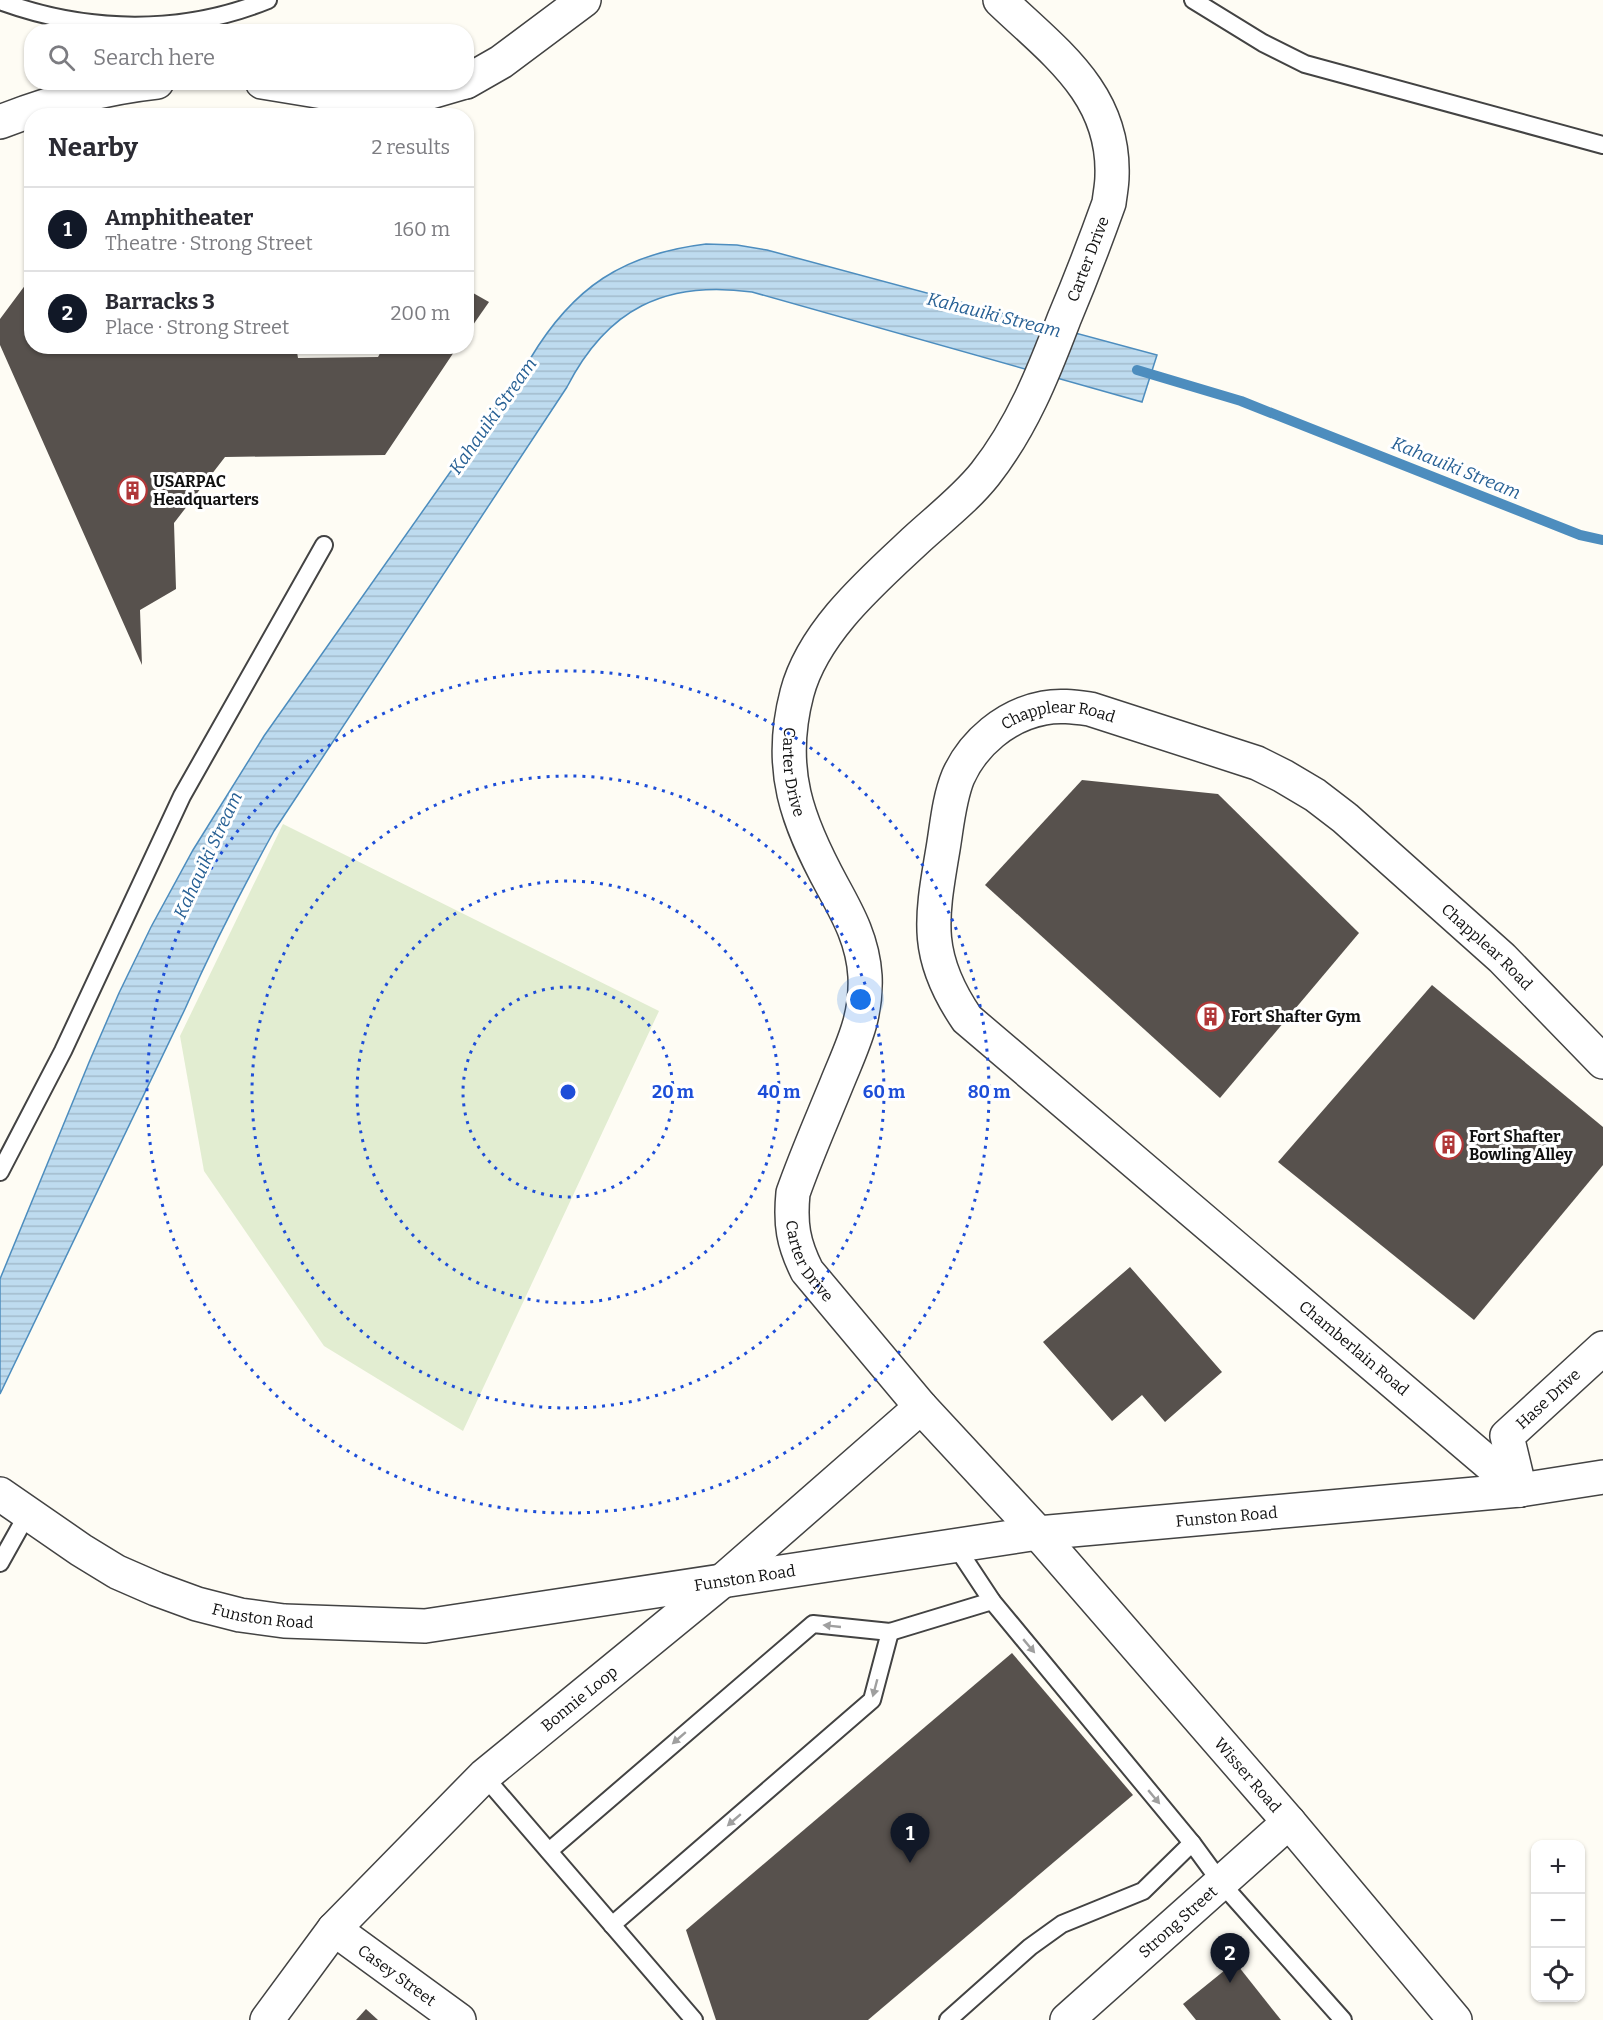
<!DOCTYPE html>
<meta charset="utf-8">
<style>
:root{--surface:#fff;--page:#f2f2f3;--text:#2b2b33;--muted:#7c7c81;--line:#e1e1e2;--accent:#111827}
body{margin:0;font-family:Bitter,serif;background:var(--page);color:var(--text)}
.controls{position:absolute;right:18px;bottom:18px;display:grid;overflow:hidden;border-radius:12px;box-shadow:0 2px 4px #0004}
.controls button{width:54px;height:54px;display:grid;place-items:center;padding:0;border:0;border-bottom:2px solid var(--line);background:var(--surface);color:var(--text);font:30px sans-serif}
.you{position:absolute;left:861px;top:1000px;width:21px;height:21px;margin:-15px;border:4px solid #fff;border-radius:50%;background:#1a73e8;box-shadow:0 0 0 9px #1a73e833}
.badge{display:grid;place-items:center;width:39px;height:39px;border-radius:50%;background:var(--accent);color:#fff;font-size:20px;font-weight:700}
.pin{position:absolute;translate:-50% -50px;filter:drop-shadow(0 2px 3px #0008)}
.pin::after{content:'';position:absolute;top:32px;width:21px;height:18px;background:inherit;clip-path:polygon(0 0,100% 0,50% 100%)}
.list{margin:0;padding:0;list-style:none}
h2{display:flex;justify-content:space-between;align-items:center;height:78px;margin:0;padding:0 24px;font-size:26px}
h2 small{font-size:20px;font-weight:400;color:var(--muted)}
.list li{display:grid;grid-template-columns:39px 1fr auto;gap:18px;align-items:center;box-sizing:border-box;height:84px;padding:0 24px;border-top:2px solid var(--line)}
.list b{display:block;font-size:22px;white-space:nowrap}
.list p{margin:0;font-size:20px;white-space:nowrap;color:var(--muted)}
.list em{font-size:20px;font-style:normal;color:var(--muted)}
.icon{flex:none;width:33px;height:33px;fill:none;stroke:currentColor;stroke-width:2;stroke-linecap:round;stroke-linejoin:round}
.map{position:relative;flex:none;width:1603px;height:2020px;overflow:hidden}
.search{position:absolute;background:var(--surface);box-shadow:0 2px 4px #0004;left:24px;top:24px;width:450px;height:66px;display:flex;align-items:center;gap:15px;box-sizing:border-box;padding:0 21px;border-radius:24px;color:var(--muted);font-size:22px}
.panel{position:absolute;background:var(--surface);box-shadow:0 2px 4px #0004;left:24px;top:108px;width:450px;height:246px;border-radius:24px}
.map>svg:first-child{display:block}
.pitch{fill:#e2edd1}
.water{fill:url(#water-rules);stroke:#4d8dbe;stroke-width:1.5}
.lines{fill:none;stroke-linecap:round;stroke-linejoin:round}
.stream{stroke:#4d8dbe;stroke-width:10}
.building{fill:#57514d}
.service-casing{stroke:#434343;stroke-width:20}
.minor-casing{stroke:#434343;stroke-width:36}
.tertiary-casing{stroke:#434343;stroke-width:36}
.service{stroke:#fff;stroke-width:16}
.minor{stroke:#fff;stroke-width:33}
.tertiary{stroke:#fff;stroke-width:33}
.oneway{fill:#9f9f9f}
.ring{fill:none;stroke:#1d4ed8;stroke-width:3;stroke-dasharray:3 6}
.labels{text-anchor:middle;dominant-baseline:central;stroke-width:6;stroke-linejoin:round;paint-order:stroke}
.street-label{font-size:16px;fill:#101010;stroke:#fff}
.poi-label{font-size:16px;font-weight:bold;fill:#101010;stroke:#fff;text-anchor:start}
.water-label{font-size:18px;font-style:italic;fill:#276094;stroke:#fff}
.centre{fill:#1d4ed8;stroke:#fff;stroke-width:3}
.ring-label{font-size:18px;text-anchor:middle;font-weight:bold;fill:#1d4ed8;stroke:#fff;stroke-width:6;stroke-linejoin:round;paint-order:stroke}
</style>
<div class="map">
<svg width="1603" height="2020" viewBox="0 0 1603 2020">
<defs>
<pattern id="water-rules" width="6" height="5" patternUnits="userSpaceOnUse" patternTransform="scale(1.5)"><rect width="6" height="5" fill="#bedbef"/><path d="M0 2.5h6" fill="none" stroke="#a2bbcc"/></pattern>
</defs>
<rect width="100%" height="100%" fill="#fefcf4"/>
<!-- pitch -->
<path class="pitch" d="M 283,824 L 659,1011 L 463,1431 L 324,1346 L 204,1171 L 180,1036 Z"/>
<!-- water -->
<path class="water" d="M 706,244 L 737,245 L 767,250 L 1157,355 L 1142,402 L 752,292 C 665,280 607,309 567,387 L 274,831 C 242,889 212,948 185,1009 L 0,1394 L 0,1279 L 90,1060 L 119,993 L 151,927 L 193,850 L 264,736 L 530,359 C 573,287 623,254 706,244 Z"/>
<g class="lines">
<!-- stream -->
<path class="stream" d="M 1137,370 L 1241,401 L 1580,535 L 1603,540"/>
</g>
<!-- building -->
<g class="building">
<path d="M 32,276 L 32,346 L 296,346 L 298,358 L 378,357 L 384,346 L 458,346 L 385,455 L 225,457 L 174,523 L 176,589 L 140,610 L 142,665 L 0,345 L 0,319 Z"/>
<path d="M 466,289 L 489,302 L 466,335 Z"/>
<path d="M 1082,780 L 1218,794 L 1359,933 L 1220,1098 L 985,885 Z"/>
<path d="M 1432,985 L 1603,1127 L 1603,1165 L 1474,1320 L 1278,1162 Z"/>
<path d="M 1130,1267 L 1222,1372 L 1165,1422 L 1142,1395 L 1112,1421 L 1043,1342 Z"/>
<path d="M 1012,1653 L 1133,1795 L 868,2020 L 716,2020 L 686,1930 Z"/>
<path d="M 1235,1962 L 1281,2020 L 1196,2020 L 1183,2004 Z"/>
<path d="M 366,2009 L 378,2020 L 356,2020 Z"/>
</g>
<g class="lines">
<defs>
<g id="service">
<path d="M 1193,0 L 1263,43 L 1305,64 L 1603,145"/>
<path d="M 0,1 C 87,33 182,35 268,0"/>
<path d="M 0,1172 L 63,1051 L 182,796 L 324,545"/>
<path d="M 955,1545 L 992,1601 L 1192,1843 L 1222,1884 L 1343,2020"/>
<path d="M 0,1563 L 28,1513"/>
<path d="M 484,1776 L 694,2020"/>
<path d="M 549,1851 L 813,1624 L 890,1632 L 992,1601"/>
<path d="M 612,1925 L 872,1700 L 890,1632"/>
<path d="M 948,2020 L 1030,1947 L 1062,1924 L 1143,1891 L 1192,1843"/>
</g>
<g id="minor">
<path id="s1" d="M 1000,0 C 1053,51 1115,93 1112,176 C 1112,185 1110,194 1109,203 C 1095,242 1080,281 1064,319 C 1043,374 1022,427 985,474 C 965,499 940,518 916,540 C 871,582 813,632 797,693 C 777,769 797,821 833,887 C 849,916 863,942 865,976 C 867,1018 852,1046 837,1083 C 822,1120 806,1156 793,1193 C 790,1224 793,1243 807,1271 L 921,1407 L 1038,1533 L 1289,1822 L 1455,2020"/>
<path d="M 262,82 L 323,92 L 403,96 L 424,94 L 465,82"/>
<path d="M 466,82 L 501,62 L 584,0"/>
<path d="M 0,122 C 51,102 102,88 157,82"/>
<path id="s2" d="M 1520,1490 L 967,1019 C 924,956 931,920 943,849 C 947,825 949,799 958,777 C 973,743 1006,715 1044,708 C 1059,705 1074,707 1090,709 L 1257,763 L 1283,776 L 1315,795 L 1345,818 L 1502,958 L 1603,1062"/>
<path id="s3" d="M 1520,1490 L 1507,1436 L 1603,1348"/>
<path d="M 1520,1490 L 1603,1477"/>
<path id="s4" d="M 334,1929 L 459,2020"/>
<path id="s5" d="M 267,2020 L 334,1929 L 484,1776 L 721,1582 L 921,1407"/>
<path id="s6" d="M 1067,2020 L 1289,1822"/>
</g>
<g id="tertiary">
<path id="s7" d="M 0,1494 L 81,1550 L 117,1572 L 156,1589 L 197,1604 L 240,1615 L 284,1621 L 425,1626 L 1038,1533 L 1520,1490"/>
</g>
</defs>
<!-- service casing -->
<use href="#service" class="service-casing"/>
<!-- minor casing -->
<use href="#minor" class="minor-casing"/>
<!-- tertiary casing -->
<use href="#tertiary" class="tertiary-casing"/>
<!-- service -->
<use href="#service" class="service"/>
<!-- minor -->
<use href="#minor" class="minor"/>
<!-- tertiary -->
<use href="#tertiary" class="tertiary"/>
</g>
<!-- one-way arrows -->
<defs><path id="oneway-solid" d="M-6-.8H1V-3.2L6.5 0L1 3.2V.8H-6Z" transform="scale(1.5)"/></defs>
<g class="oneway">
<use href="#oneway-solid" transform="translate(832 1626) rotate(-174)"/>
<use href="#oneway-solid" transform="translate(1029 1646) rotate(50)"/>
<use href="#oneway-solid" transform="translate(875 1688) rotate(105)"/>
<use href="#oneway-solid" transform="translate(679 1738) rotate(139)"/>
<use href="#oneway-solid" transform="translate(1154 1797) rotate(50)"/>
<use href="#oneway-solid" transform="translate(734 1820) rotate(139)"/>
</g>
<!-- distance rings -->
<g class="ring">
<circle cx="568" cy="1092" r="105"/>
<circle cx="568" cy="1092" r="211"/>
<circle cx="568" cy="1092" r="316"/>
<circle cx="568" cy="1092" r="421"/>
</g>
<!-- icons -->
<defs>
<symbol id="building-ring" viewBox="-11 -11 22 22"><circle r="9.5" fill="#fff" stroke="#b03738" stroke-width="1.5"/><path d="M-4-6H4V6H1V3H-1V6H-4ZM-2.5-4.3h1.7v1.8h-1.7ZM.8-4.3h1.7v1.8H.8ZM-2.5-1h1.7V.8h-1.7ZM.8-1h1.7V.8H.8Z" fill="#b03738"/></symbol>
</defs>
<g fill-rule="evenodd">
<use href="#building-ring" x="116" y="474" width="33" height="33"/>
<use href="#building-ring" x="1194" y="1000" width="33" height="33"/>
<use href="#building-ring" x="1432" y="1128" width="33" height="33"/>
</g>
<g class="labels">
<!-- street labels -->
<g class="street-label">
<text transform="translate(1088 259) rotate(-69)">Carter Drive</text>
<text stroke="none"><textPath href="#s2" startOffset="1106">Chapplear Road</textPath></text>
<text stroke="none"><textPath href="#s1" startOffset="915">Carter Drive</textPath></text>
<text stroke="none"><textPath href="#s2" startOffset="1610">Chapplear Road</textPath></text>
<text stroke="none"><textPath href="#s1" startOffset="1436">Carter Drive</textPath></text>
<text transform="translate(1354 1348) rotate(40)">Chamberlain Road</text>
<text stroke="none"><textPath href="#s3" startOffset="111">Hase Drive</textPath></text>
<text stroke="none"><textPath href="#s7" startOffset="1266">Funston Road</textPath></text>
<text stroke="none"><textPath href="#s7" startOffset="780">Funston Road</textPath></text>
<text stroke="none"><textPath href="#s7" startOffset="294">Funston Road</textPath></text>
<text stroke="none"><textPath href="#s5" startOffset="450">Bonnie Loop</textPath></text>
<text stroke="none"><textPath href="#s1" startOffset="2114">Wisser Road</textPath></text>
<text stroke="none"><textPath href="#s6" startOffset="148">Strong Street</textPath></text>
<text stroke="none"><textPath href="#s4" startOffset="78">Casey Street</textPath></text>
</g>
<!-- poi labels -->
<g class="poi-label">
<text x="153" y="481">USARPAC<tspan x="153" dy="18">Headquarters</tspan></text>
<text x="1231" y="1016">Fort Shafter Gym</text>
<text x="1469" y="1136">Fort Shafter<tspan x="1469" dy="18">Bowling Alley</tspan></text>
</g>
<!-- water labels -->
<g class="water-label">
<text transform="translate(994 315) rotate(14)">Kahauiki Stream</text>
<text transform="translate(493 416) rotate(-55)">Kahauiki Stream</text>
<text transform="translate(1456 468) rotate(22)">Kahauiki Stream</text>
<text transform="translate(208 855) rotate(-65)">Kahauiki Stream</text>
</g>
</g>
<circle cx="568" cy="1092" r="9" class="centre"/>
<g class="ring-label">
<text x="673" y="1098">20 m</text>
<text x="779" y="1098">40 m</text>
<text x="884" y="1098">60 m</text>
<text x="989" y="1098">80 m</text>
</g>
</svg>
<div class="controls">
<button>+</button>
<button>−</button>
<button><svg class="icon" aria-label="locate" viewBox="0 0 24 24"><circle cx="12" cy="12" r="6"/><path d="M12 2v4M12 18v4M2 12h4M18 12h4"/></svg></button>
</div>
<div class="you"></div>
<div class="pin badge" style="left:910px;top:1863px">1</div>
<div class="pin badge" style="left:1230px;top:1983px">2</div>
<div class="search"><svg class="icon" aria-label="search" viewBox="0 0 24 24"><circle cx="10" cy="10" r="6"/><path d="M15 15l6 6"/></svg>Search here</div>
<section class="panel">
<h2>Nearby<small>2 results</small></h2>
<ul class="list">
<li><span class="badge">1</span><div><b>Amphitheater</b><p>Theatre · Strong Street</p></div><em>160 m</em></li>
<li><span class="badge">2</span><div><b>Barracks 3</b><p>Place · Strong Street</p></div><em>200 m</em></li>
</ul>
</section>
</div>
